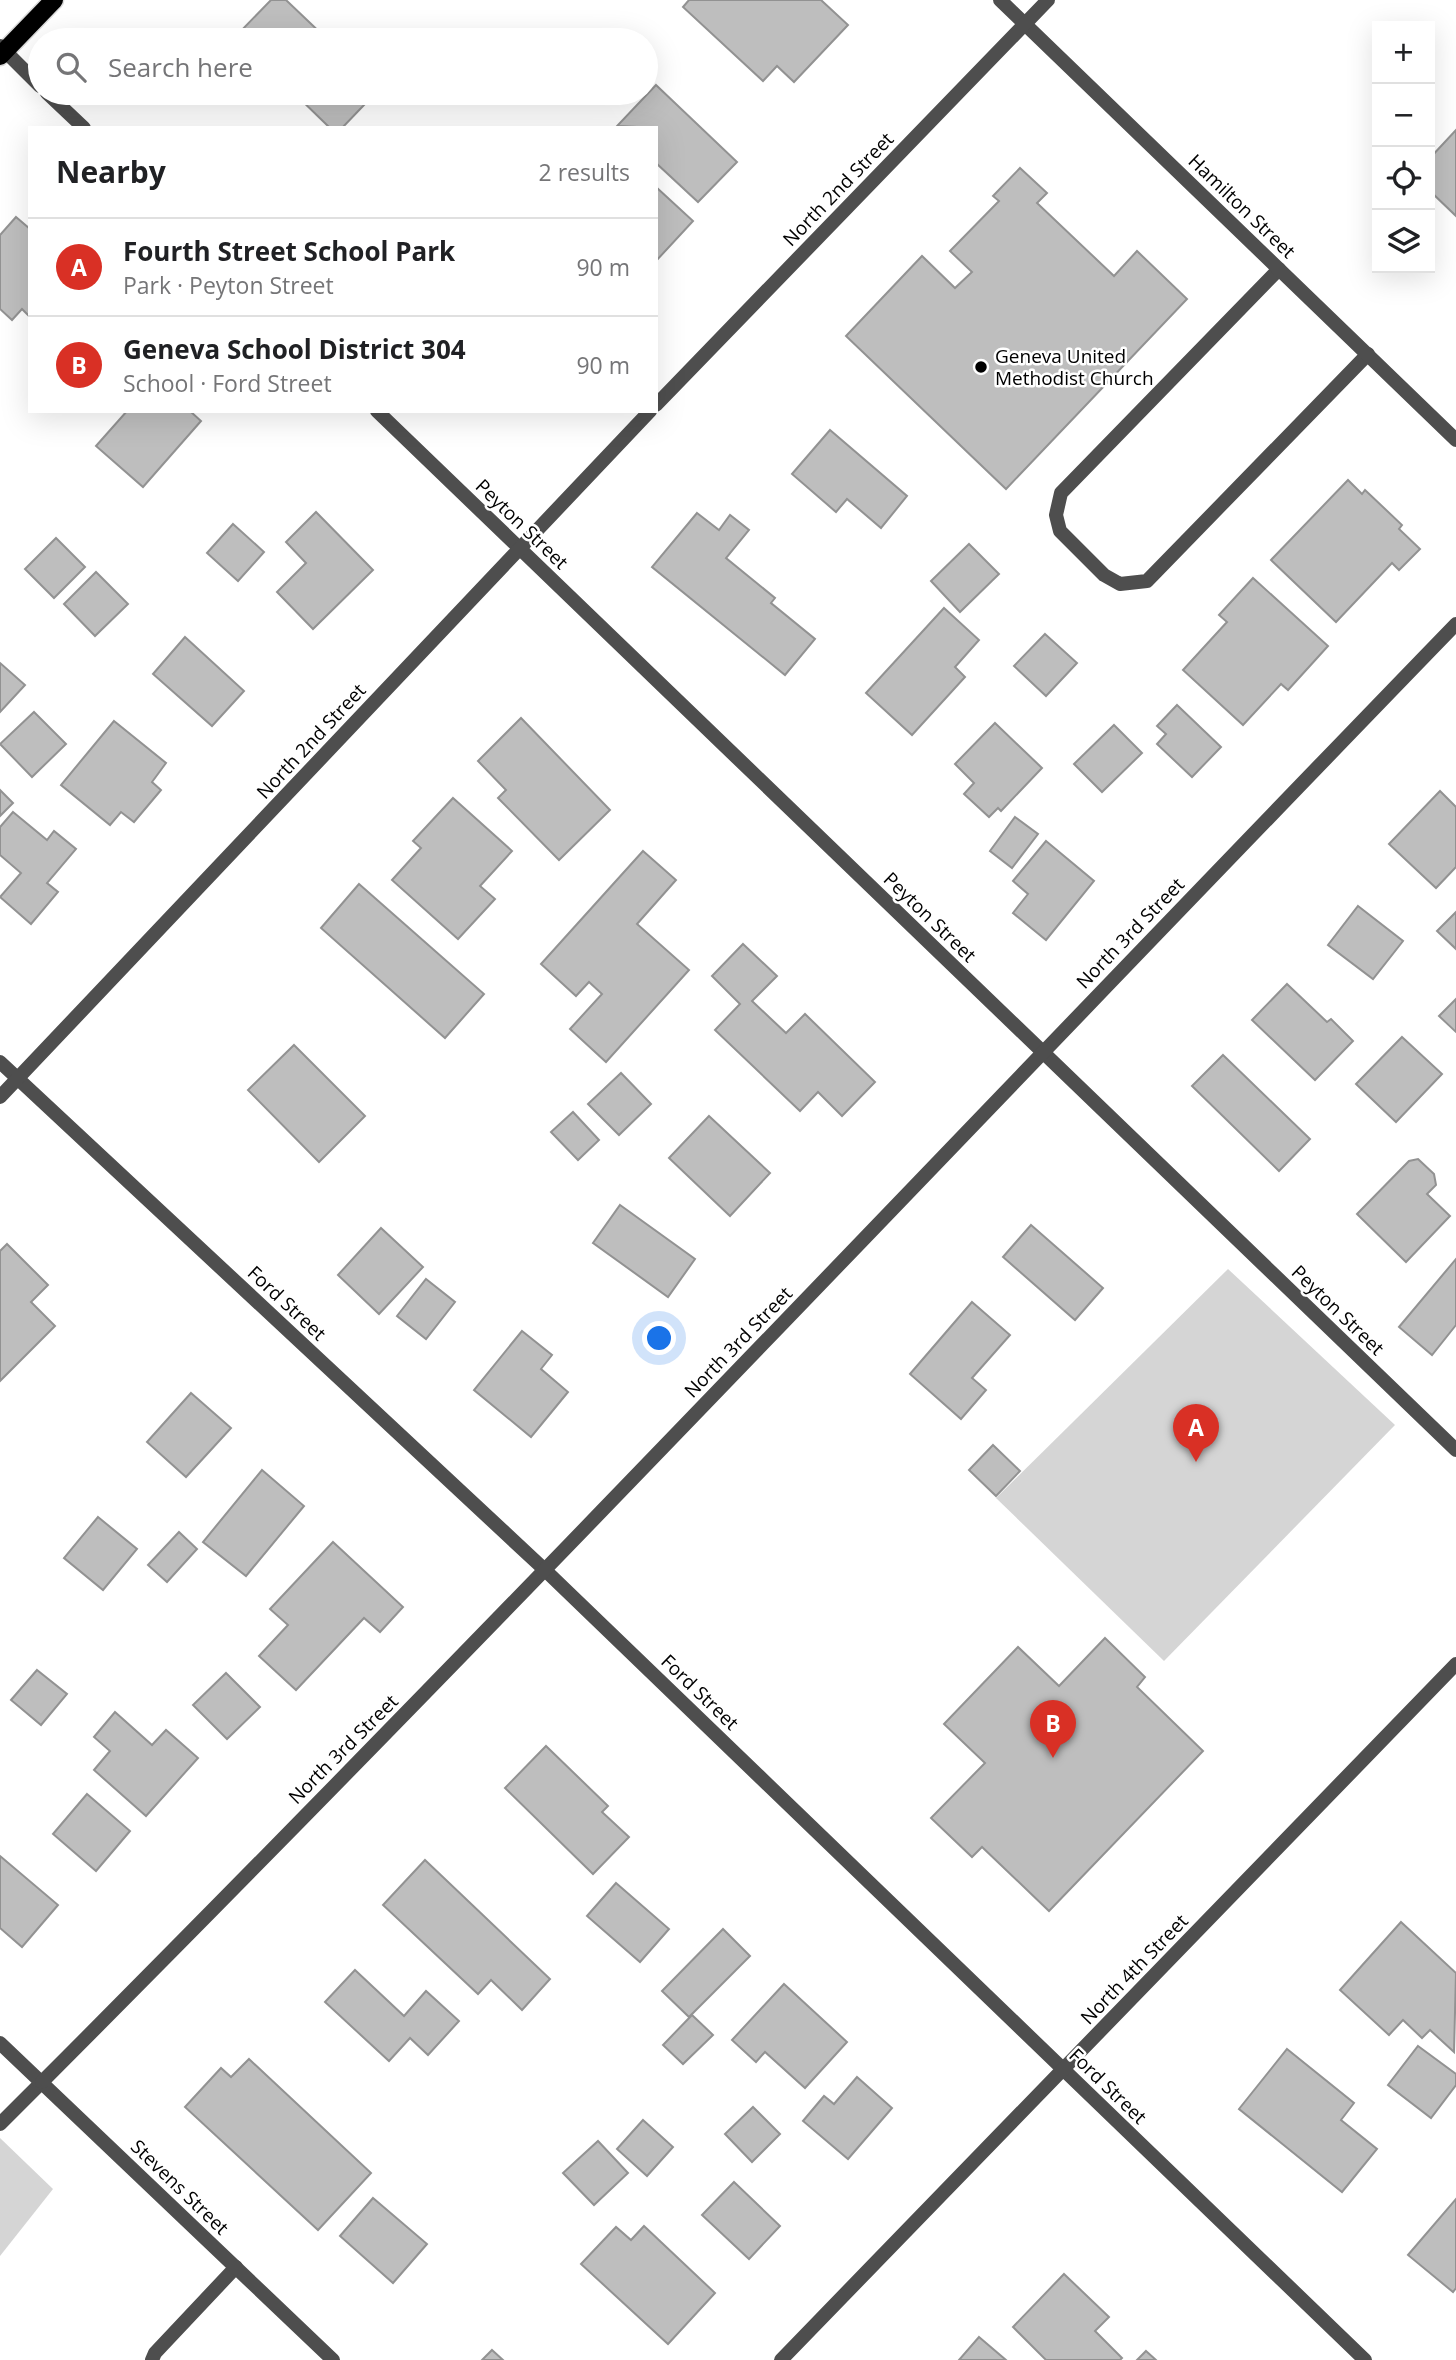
<!DOCTYPE html>
<meta charset="utf-8">
<style>
:root{--surface:#fff;--page:#f6f6f6;--text:#202124;--muted:#757577;--line:#e0e0e0;--accent:#d93025}
body{margin:0;font-family:"Open Sans",sans-serif;background:var(--page);color:var(--text)}
.controls{position:absolute;right:21px;top:21px;display:grid;overflow:hidden;border-radius:0px;box-shadow:0 7px 28px #0002}
.controls button{width:63px;height:63px;display:grid;place-items:center;padding:0;border:0;border-bottom:2px solid var(--line);background:var(--surface);color:var(--text);font:35px sans-serif}
.you{position:absolute;left:660px;top:1339px;width:24px;height:24px;margin:-18px;border:5px solid #fff;border-radius:50%;background:#1a73e8;box-shadow:0 0 0 10px #1a73e833}
.badge{display:grid;place-items:center;width:46px;height:46px;border-radius:50%;background:var(--accent);color:#fff;font-size:23px;font-weight:700}
.pin{position:absolute;translate:-50% -58px;filter:drop-shadow(0 2px 4px #0008)}
.pin::after{content:'';position:absolute;top:37px;width:24px;height:21px;background:inherit;clip-path:polygon(0 0,100% 0,50% 100%)}
.list{margin:0;padding:0;list-style:none}
h2{display:flex;justify-content:space-between;align-items:center;height:91px;margin:0;padding:0 28px;font-size:30px}
h2 small{font-size:23px;font-weight:400;color:var(--muted)}
.list li{display:grid;grid-template-columns:46px 1fr auto;gap:21px;align-items:center;box-sizing:border-box;height:98px;padding:0 28px;border-top:2px solid var(--line)}
.list b{display:block;font-size:26px;white-space:nowrap}
.list p{margin:0;font-size:23px;white-space:nowrap;color:var(--muted)}
.list em{font-size:23px;font-style:normal;color:var(--muted)}
.icon{flex:none;width:38px;height:38px;fill:none;stroke:currentColor;stroke-width:2;stroke-linecap:round;stroke-linejoin:round}
.map{position:relative;flex:none;width:1456px;height:2360px;overflow:hidden}
.search{position:absolute;background:var(--surface);box-shadow:0 7px 28px #0002;left:28px;top:28px;width:630px;height:77px;display:flex;align-items:center;gap:18px;box-sizing:border-box;padding:0 24px;border-radius:38px;color:var(--muted);font-size:26px}
.panel{position:absolute;background:var(--surface);box-shadow:0 7px 28px #0002;left:28px;top:126px;width:630px;height:287px;border-radius:0px}
.map>svg:first-child{display:block}
.green{fill:#d5d5d5}
.building{fill:#bebebe;stroke:#929292;stroke-width:2}
.lines{fill:none;stroke-linecap:round;stroke-linejoin:round}
.primary-casing{stroke:#dbdbdb;stroke-width:21}
.lane{stroke:#4e4e4e;stroke-width:14}
.street{stroke:#4e4e4e;stroke-width:14}
.primary{stroke:#000;stroke-width:18}
.poi-dot{fill:#000;stroke:#fff;stroke-width:2.5}
.labels{text-anchor:middle;dominant-baseline:central;stroke-width:5;stroke-linejoin:round;paint-order:stroke}
.street-label{font-size:19px;fill:#000;stroke:#fff}
.poi-label{font-size:19px;fill:#000;stroke:#fff;text-anchor:start}
</style>
<div class="map">
<svg width="1456" height="2360" viewBox="0 0 1456 2360">
<rect width="100%" height="100%" fill="#fff"/>
<!-- green -->
<g class="green">
<path d="M 1228,1269 L 1395,1425 L 1164,1661 L 996,1498 Z"/>
<path d="M 0,2138 L 53,2189 L 0,2256 Z"/>
</g>
<!-- building -->
<g class="building">
<path d="M 271,0 L 286,0 L 328,40 L 240,40 L 236,36 Z"/>
<path d="M 689,0 L 821,0 L 848,25 L 794,82 L 777,66 L 763,81 L 683,7 Z"/>
<path d="M 656,85 L 737,162 L 698,202 L 656,163 L 656,128 L 617,126 Z"/>
<path d="M 294,93 L 351,93 L 364,105 L 342,128 L 330,128 Z"/>
<path d="M 1456,130 L 1456,216 L 1430,191 L 1430,158 Z"/>
<path d="M 1020,168 L 1047,193 L 1037,203 L 1114,276 L 1137,251 L 1187,299 L 1006,489 L 846,336 L 922,256 L 955,288 L 972,272 L 950,251 L 999,201 L 993,196 Z"/>
<path d="M 656,187 L 693,221 L 656,261 Z"/>
<path d="M 16,217 L 30,229 L 30,317 L 22,309 L 12,320 L 0,309 L 0,235 Z"/>
<path d="M 127,411 L 190,411 L 201,421 L 143,487 L 96,446 Z"/>
<path d="M 830,430 L 907,496 L 881,528 L 847,499 L 836,512 L 792,474 Z"/>
<path d="M 1348,480 L 1362,494 L 1365,490 L 1402,525 L 1399,529 L 1420,549 L 1399,570 L 1392,563 L 1336,622 L 1271,560 Z"/>
<path d="M 316,512 L 373,570 L 313,629 L 277,592 L 306,563 L 286,542 Z"/>
<path d="M 697,513 L 719,530 L 730,515 L 749,530 L 726,558 L 775,598 L 771,603 L 815,639 L 785,675 L 652,567 Z"/>
<path d="M 233,524 L 264,552 L 238,581 L 207,553 Z"/>
<path d="M 56,538 L 85,567 L 54,598 L 25,569 Z"/>
<path d="M 969,544 L 999,574 L 960,612 L 931,581 Z"/>
<path d="M 96,572 L 128,604 L 95,636 L 64,604 Z"/>
<path d="M 1253,578 L 1328,646 L 1288,690 L 1281,684 L 1243,725 L 1183,670 L 1227,622 L 1219,615 Z"/>
<path d="M 944,608 L 979,640 L 955,667 L 965,677 L 912,735 L 866,693 Z"/>
<path d="M 1045,634 L 1077,663 L 1046,696 L 1014,666 Z"/>
<path d="M 185,637 L 244,691 L 212,726 L 153,674 Z"/>
<path d="M 0,663 L 25,685 L 0,712 Z"/>
<path d="M 1177,705 L 1221,747 L 1192,777 L 1157,744 L 1166,734 L 1157,726 Z"/>
<path d="M 34,712 L 66,744 L 32,777 L 0,744 Z"/>
<path d="M 521,718 L 610,810 L 559,860 L 498,798 L 506,790 L 478,761 Z"/>
<path d="M 114,721 L 166,763 L 152,782 L 161,790 L 134,822 L 121,812 L 110,825 L 61,785 Z"/>
<path d="M 995,723 L 1042,768 L 1001,811 L 998,808 L 989,817 L 964,794 L 974,783 L 955,764 Z"/>
<path d="M 1114,725 L 1142,753 L 1102,792 L 1074,764 Z"/>
<path d="M 0,790 L 13,803 L 0,816 Z"/>
<path d="M 1440,791 L 1456,807 L 1456,867 L 1436,888 L 1389,844 Z"/>
<path d="M 453,798 L 512,851 L 480,886 L 495,899 L 458,939 L 392,880 L 421,848 L 413,841 Z"/>
<path d="M 13,812 L 47,840 L 54,831 L 76,849 L 47,883 L 58,892 L 31,924 L 0,897 L 21,873 L 0,855 L 0,827 Z"/>
<path d="M 1015,817 L 1038,834 L 1012,868 L 990,851 Z"/>
<path d="M 1046,841 L 1094,881 L 1046,940 L 1013,913 L 1028,894 L 1013,881 Z"/>
<path d="M 643,851 L 676,880 L 637,924 L 689,970 L 606,1062 L 570,1029 L 602,994 L 589,982 L 576,996 L 541,964 Z"/>
<path d="M 359,884 L 484,994 L 445,1038 L 321,928 Z"/>
<path d="M 1358,906 L 1403,941 L 1373,979 L 1328,945 Z"/>
<path d="M 1456,912 L 1456,949 L 1437,931 Z"/>
<path d="M 743,944 L 777,976 L 752,1001 L 786,1033 L 805,1014 L 875,1082 L 842,1116 L 818,1092 L 800,1111 L 715,1030 L 740,1004 L 712,976 Z"/>
<path d="M 1287,984 L 1327,1022 L 1331,1019 L 1353,1041 L 1315,1080 L 1252,1020 Z"/>
<path d="M 1456,999 L 1456,1032 L 1439,1016 Z"/>
<path d="M 1402,1037 L 1442,1074 L 1396,1122 L 1356,1084 Z"/>
<path d="M 294,1045 L 365,1116 L 319,1162 L 248,1090 Z"/>
<path d="M 1223,1055 L 1310,1139 L 1279,1171 L 1192,1086 Z"/>
<path d="M 621,1073 L 651,1104 L 619,1135 L 588,1104 Z"/>
<path d="M 573,1112 L 599,1140 L 578,1160 L 551,1132 Z"/>
<path d="M 709,1116 L 770,1173 L 730,1216 L 669,1158 Z"/>
<path d="M 1418,1159 L 1434,1174 L 1436,1185 L 1427,1194 L 1450,1216 L 1406,1262 L 1357,1214 L 1409,1161 Z"/>
<path d="M 620,1205 L 695,1259 L 668,1297 L 593,1243 Z"/>
<path d="M 1031,1225 L 1103,1288 L 1075,1320 L 1003,1257 Z"/>
<path d="M 381,1228 L 423,1267 L 379,1314 L 338,1275 Z"/>
<path d="M 7,1244 L 48,1285 L 31,1302 L 55,1326 L 0,1381 L 0,1251 Z"/>
<path d="M 1456,1259 L 1456,1325 L 1432,1355 L 1399,1327 Z"/>
<path d="M 426,1279 L 455,1302 L 426,1339 L 397,1316 Z"/>
<path d="M 972,1302 L 1010,1335 L 972,1378 L 986,1390 L 961,1419 L 910,1374 Z"/>
<path d="M 522,1331 L 552,1355 L 541,1369 L 568,1392 L 531,1437 L 474,1390 Z"/>
<path d="M 191,1393 L 231,1428 L 186,1477 L 147,1442 Z"/>
<path d="M 993,1445 L 1020,1471 L 996,1496 L 969,1470 Z"/>
<path d="M 262,1470 L 304,1506 L 246,1576 L 203,1542 Z"/>
<path d="M 98,1517 L 137,1549 L 103,1590 L 64,1558 Z"/>
<path d="M 179,1532 L 197,1549 L 167,1582 L 148,1565 Z"/>
<path d="M 333,1542 L 403,1607 L 380,1632 L 364,1618 L 296,1690 L 259,1656 L 288,1625 L 270,1609 Z"/>
<path d="M 1105,1638 L 1145,1677 L 1137,1687 L 1203,1751 L 1049,1911 L 982,1847 L 972,1857 L 931,1818 L 985,1763 L 944,1724 L 1018,1647 L 1059,1686 Z"/>
<path d="M 37,1670 L 67,1694 L 41,1725 L 11,1700 Z"/>
<path d="M 226,1673 L 260,1707 L 227,1739 L 193,1705 Z"/>
<path d="M 115,1712 L 152,1745 L 166,1730 L 198,1758 L 146,1816 L 94,1770 L 110,1751 L 94,1737 Z"/>
<path d="M 546,1746 L 608,1806 L 602,1812 L 629,1837 L 593,1874 L 505,1788 Z"/>
<path d="M 87,1794 L 130,1831 L 96,1871 L 53,1834 Z"/>
<path d="M 0,1856 L 58,1905 L 22,1947 L 0,1928 Z"/>
<path d="M 425,1860 L 550,1979 L 522,2010 L 491,1980 L 478,1994 L 383,1905 Z"/>
<path d="M 616,1883 L 669,1929 L 640,1962 L 587,1916 Z"/>
<path d="M 1401,1922 L 1456,1973 L 1454,2052 L 1430,2030 L 1422,2038 L 1403,2020 L 1389,2035 L 1340,1990 Z"/>
<path d="M 723,1929 L 750,1956 L 689,2017 L 662,1991 Z"/>
<path d="M 355,1970 L 404,2016 L 426,1991 L 459,2021 L 428,2055 L 410,2038 L 389,2061 L 325,2002 Z"/>
<path d="M 784,1984 L 847,2042 L 805,2088 L 765,2052 L 756,2062 L 732,2040 Z"/>
<path d="M 692,2015 L 713,2035 L 683,2064 L 663,2045 Z"/>
<path d="M 1418,2046 L 1456,2074 L 1456,2085 L 1431,2118 L 1388,2085 Z"/>
<path d="M 1287,2049 L 1354,2103 L 1341,2120 L 1377,2149 L 1342,2192 L 1239,2109 Z"/>
<path d="M 249,2059 L 371,2173 L 318,2230 L 185,2107 L 221,2068 L 231,2077 Z"/>
<path d="M 857,2077 L 892,2108 L 848,2159 L 803,2121 L 824,2096 L 834,2104 Z"/>
<path d="M 753,2107 L 780,2134 L 752,2162 L 725,2134 Z"/>
<path d="M 643,2120 L 673,2147 L 647,2176 L 617,2149 Z"/>
<path d="M 598,2141 L 628,2173 L 594,2205 L 563,2173 Z"/>
<path d="M 734,2182 L 780,2226 L 749,2259 L 702,2215 Z"/>
<path d="M 373,2198 L 427,2244 L 393,2283 L 340,2236 Z"/>
<path d="M 1456,2199 L 1456,2288 L 1453,2292 L 1408,2255 Z"/>
<path d="M 644,2226 L 715,2293 L 668,2344 L 581,2264 L 616,2227 L 631,2240 Z"/>
<path d="M 1064,2274 L 1109,2317 L 1095,2331 L 1122,2358 L 1120,2360 L 1046,2360 L 1013,2327 Z"/>
<path d="M 979,2337 L 1006,2360 L 959,2360 Z"/>
<path d="M 492,2350 L 503,2360 L 482,2360 Z"/>
<path d="M 1146,2351 L 1156,2360 L 1137,2360 Z"/>
</g>
<g class="lines">
<defs>
<path id="primary" d="M 0,56 L 54,0"/>
</defs>
<!-- primary casing -->
<use href="#primary" class="primary-casing"/>
<!-- lane -->
<g class="lane">
<path d="M 1279,269 L 1061,493 L 1056,515 L 1060,531 L 1104,575 L 1120,584 L 1147,581 L 1368,354"/>
<path d="M 0,2124 L 42,2082"/>
<path d="M 152,2360 L 155,2353 L 236,2267"/>
</g>
<!-- street -->
<g class="street">
<path d="M 1000,0 L 1456,440"/>
<path d="M 0,46 L 40,86"/>
<path d="M 47,93 L 84,128"/>
<path d="M 656,405 L 1048,0"/>
<path d="M 377,411 L 1456,1450"/>
<path d="M 0,1062 L 546,1571 L 1365,2360"/>
<path d="M 0,1097 L 650,411"/>
<path d="M 0,2043 L 333,2360"/>
<path d="M 42,2082 C 520,1603 985,1110 1456,624"/>
<path d="M 781,2360 L 1456,1664"/>
</g>
<!-- primary -->
<use href="#primary" class="primary"/>
</g>
<!-- markers -->
<circle class="poi-dot" cx="981" cy="367" r="7"/>
<g class="labels">
<!-- street labels -->
<g class="street-label">
<text transform="translate(838 189) rotate(-46)">North 2nd Street</text>
<text transform="translate(1242 206) rotate(44)">Hamilton Street</text>
<text transform="translate(522 524) rotate(44)">Peyton Street</text>
<text transform="translate(311 741) rotate(-47)">North 2nd Street</text>
<text transform="translate(930 917) rotate(44)">Peyton Street</text>
<text transform="translate(1130 933) rotate(-46)">North 3rd Street</text>
<text transform="translate(287 1303) rotate(43)">Ford Street</text>
<text transform="translate(1338 1310) rotate(44)">Peyton Street</text>
<text transform="translate(738 1342) rotate(-46)">North 3rd Street</text>
<text transform="translate(700 1692) rotate(44)">Ford Street</text>
<text transform="translate(343 1749) rotate(-45)">North 3rd Street</text>
<text transform="translate(1134 1969) rotate(-46)">North 4th Street</text>
<text transform="translate(1108 2086) rotate(44)">Ford Street</text>
<text transform="translate(180 2187) rotate(44)">Stevens Street</text>
</g>
<!-- poi labels -->
<g class="poi-label">
<text x="995" y="356">Geneva United<tspan x="995" dy="22">Methodist Church</tspan></text>
</g>
</g>
</svg>
<div class="controls">
<button>+</button>
<button>−</button>
<button><svg class="icon" aria-label="locate" viewBox="0 0 24 24"><circle cx="12" cy="12" r="6"/><path d="M12 2v4M12 18v4M2 12h4M18 12h4"/></svg></button>
<button><svg class="icon" aria-label="layers" viewBox="0 0 24 24"><path d="M12 4l9 5-9 5-9-5zM3 14l9 5 9-5"/></svg></button>
</div>
<div class="you"></div>
<div class="pin badge" style="left:1196px;top:1462px">A</div>
<div class="pin badge" style="left:1053px;top:1758px">B</div>
<div class="search"><svg class="icon" aria-label="search" viewBox="0 0 24 24"><circle cx="10" cy="10" r="6"/><path d="M15 15l6 6"/></svg>Search here</div>
<section class="panel">
<h2>Nearby<small>2 results</small></h2>
<ul class="list">
<li><span class="badge">A</span><div><b>Fourth Street School Park</b><p>Park · Peyton Street</p></div><em>90 m</em></li>
<li><span class="badge">B</span><div><b>Geneva School District 304</b><p>School · Ford Street</p></div><em>90 m</em></li>
</ul>
</section>
</div>
